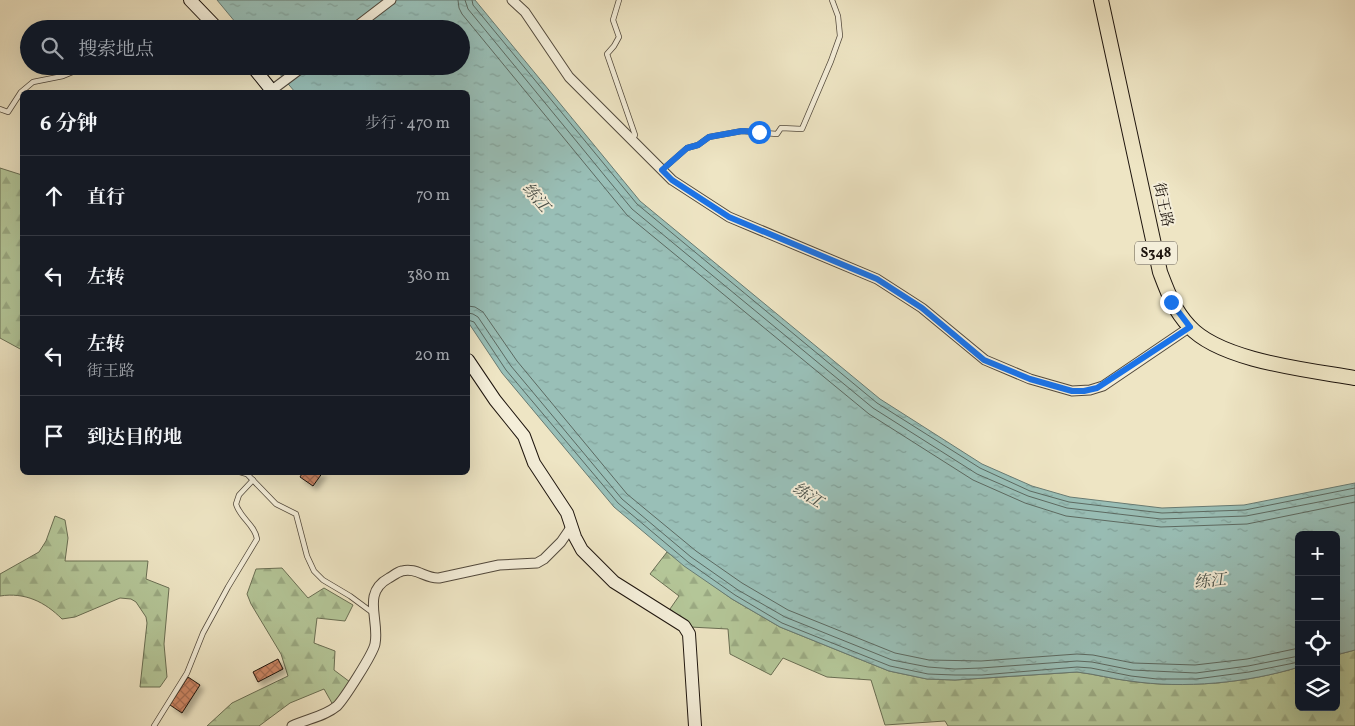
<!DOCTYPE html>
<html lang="zh">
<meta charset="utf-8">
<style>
:root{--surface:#171b24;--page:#20242c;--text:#f1f3f6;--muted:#9ea1a6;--line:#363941}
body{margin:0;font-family:Vollkorn,"Noto Serif SC",serif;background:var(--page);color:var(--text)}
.controls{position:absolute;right:15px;bottom:15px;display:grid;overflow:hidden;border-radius:8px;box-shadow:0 5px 20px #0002}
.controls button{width:45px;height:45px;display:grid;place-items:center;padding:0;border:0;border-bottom:1px solid var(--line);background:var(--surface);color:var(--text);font:25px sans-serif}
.stop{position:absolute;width:15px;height:15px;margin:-11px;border:4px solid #1a73e8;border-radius:50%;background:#fff}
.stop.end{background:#1a73e8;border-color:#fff;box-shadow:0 1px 5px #0008}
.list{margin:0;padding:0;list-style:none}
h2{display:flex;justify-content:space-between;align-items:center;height:65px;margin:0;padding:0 20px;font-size:21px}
h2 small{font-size:16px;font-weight:400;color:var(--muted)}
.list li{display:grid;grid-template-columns:32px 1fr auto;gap:15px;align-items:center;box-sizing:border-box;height:80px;padding:0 20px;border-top:1px solid var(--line)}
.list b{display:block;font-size:19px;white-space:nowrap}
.list p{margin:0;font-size:16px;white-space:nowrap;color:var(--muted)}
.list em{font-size:16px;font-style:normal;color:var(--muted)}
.icon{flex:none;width:28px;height:28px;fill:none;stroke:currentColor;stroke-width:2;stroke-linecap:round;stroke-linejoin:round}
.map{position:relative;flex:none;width:1355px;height:726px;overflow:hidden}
.search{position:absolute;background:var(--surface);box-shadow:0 5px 20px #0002;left:20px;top:20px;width:450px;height:55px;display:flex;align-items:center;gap:12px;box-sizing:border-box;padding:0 18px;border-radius:28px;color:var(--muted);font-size:19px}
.panel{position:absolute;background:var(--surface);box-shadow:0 5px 20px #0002;left:20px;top:90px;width:450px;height:385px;border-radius:8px}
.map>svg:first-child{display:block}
.forest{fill:url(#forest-firs);stroke:#696e53}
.water{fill:url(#water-ripples);stroke:#687b73}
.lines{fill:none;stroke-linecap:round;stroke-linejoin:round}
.shore{stroke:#5c6a62;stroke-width:1}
.building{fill:url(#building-cross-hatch);stroke:#1e150e;filter:url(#shadow)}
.lane-casing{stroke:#52493c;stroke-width:6}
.street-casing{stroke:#52493c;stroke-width:11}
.secondary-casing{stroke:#1e150e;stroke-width:14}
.primary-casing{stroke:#1e150e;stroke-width:16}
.lane{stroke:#f4eed9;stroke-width:4.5}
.street{stroke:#f4eed9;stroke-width:9}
.secondary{stroke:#f4eed9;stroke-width:12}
.primary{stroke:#eee5c4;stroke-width:14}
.route{stroke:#1a73e8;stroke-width:6}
.labels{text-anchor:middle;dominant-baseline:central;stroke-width:4;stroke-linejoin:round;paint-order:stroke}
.shield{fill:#f4eed9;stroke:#5e564b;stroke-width:1}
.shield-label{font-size:14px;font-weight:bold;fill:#1e150e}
.street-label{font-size:15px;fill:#1e150e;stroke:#f4eed9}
.water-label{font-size:16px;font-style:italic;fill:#495049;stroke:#f4eed9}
</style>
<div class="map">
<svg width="1355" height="726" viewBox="0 0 1355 726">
<defs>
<pattern id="forest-firs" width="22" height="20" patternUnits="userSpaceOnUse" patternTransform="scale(1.25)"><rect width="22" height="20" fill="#b4c698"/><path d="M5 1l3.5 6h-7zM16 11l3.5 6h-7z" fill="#9aa982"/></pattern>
<pattern id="water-ripples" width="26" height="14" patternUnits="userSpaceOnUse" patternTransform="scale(1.25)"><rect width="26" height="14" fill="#99bfb7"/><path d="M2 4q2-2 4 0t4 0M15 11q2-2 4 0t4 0" fill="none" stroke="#83a39c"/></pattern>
<pattern id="building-cross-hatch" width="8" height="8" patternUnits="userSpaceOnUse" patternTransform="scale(1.25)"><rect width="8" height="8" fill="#cd8765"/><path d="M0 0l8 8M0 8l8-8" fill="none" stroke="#a66d52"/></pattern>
<filter id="shadow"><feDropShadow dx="4" dy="4" stdDeviation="2.5" flood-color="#0004"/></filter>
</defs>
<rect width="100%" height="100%" fill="#eee5c4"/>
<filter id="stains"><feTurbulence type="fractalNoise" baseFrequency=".004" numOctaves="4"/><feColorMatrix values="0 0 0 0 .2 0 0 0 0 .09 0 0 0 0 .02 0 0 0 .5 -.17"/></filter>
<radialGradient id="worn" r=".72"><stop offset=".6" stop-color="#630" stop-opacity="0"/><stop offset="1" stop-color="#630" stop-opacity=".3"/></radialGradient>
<!-- forest -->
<g class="forest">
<path d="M 0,168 L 22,175 L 22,350 L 0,338 Z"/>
<path d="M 55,516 L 65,520 L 68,538 L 65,561 L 148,561 L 146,579 L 169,588 L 164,644 L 167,677 L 160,687 L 140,687 L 147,623 L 146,617 L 136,602 L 131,599 L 120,598 L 75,617 L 62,619 C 45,602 25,592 0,596 L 0,574 L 39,552 L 46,541 Z"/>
<path d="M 667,552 L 732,599 L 780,627 L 889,671 L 927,679 L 955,680 L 1077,672 C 1095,674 1112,679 1130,681 C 1184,689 1247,683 1299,667 L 1299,707 L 1336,707 L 1336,655 L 1355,650 L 1355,726 L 948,726 L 945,721 L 885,725 L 871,680 L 827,677 L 783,658 L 771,675 L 730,654 L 728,629 L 690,627 L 670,609 L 679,596 L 650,574 Z"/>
<path d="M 282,568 L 308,598 L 324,588 L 353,605 L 345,621 L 317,618 L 314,643 L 335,651 L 334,670 L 350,682 L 333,705 L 324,689 L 290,703 L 259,726 L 207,726 L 232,703 L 288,676 L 281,654 L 251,604 L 247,594 L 256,569 Z"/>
</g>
<!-- water -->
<path class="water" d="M 217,0 L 475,0 L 640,201 L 880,399 L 982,464 L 1032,486 L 1070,497 L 1162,508 L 1244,505 L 1355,483 L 1355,650 L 1336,655 L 1336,535 L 1299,535 L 1299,667 C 1247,683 1184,689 1130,681 C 1112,679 1095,674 1077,672 L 955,680 L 927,679 L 889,671 L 780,627 L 732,599 L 684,566 L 614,507 L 502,373 L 468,322 L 468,92 L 295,92 L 273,66 L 461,66 L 461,29 L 241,29 Z"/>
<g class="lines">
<!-- shore -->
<g class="shore">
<path d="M 458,0 L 459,8 L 462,14 L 627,215 L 869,414 L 973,480 L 1025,503 L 1066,516 L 1161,527 L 1247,524 L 1355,502"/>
<path d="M 465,0 L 468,9 L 632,209 L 873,408 L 977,474 L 1028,496 L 1067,508 L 1161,519 L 1246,516 L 1355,495"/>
<path d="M 472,0 L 473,5 L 637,204 L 877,403 L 980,468 L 1030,491 L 1069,502 L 1162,513 L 1245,510 L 1355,488"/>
<path d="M 468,306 L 475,307 L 483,312 L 517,361 L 627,494 L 696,551 L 742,583 L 788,610 L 895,653 L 929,660 L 981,661 L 1077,654 L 1093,655 L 1133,663 L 1195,665 L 1247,659 L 1299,648"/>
<path d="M 468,313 L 473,314 L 478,317 L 511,366 L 622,499 L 691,557 L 738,590 L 785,617 L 892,660 L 928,667 L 955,669 L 981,668 L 1077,661 L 1092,662 L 1132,670 L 1196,673 L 1248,666 L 1299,656"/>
<path d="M 468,320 L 474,322 L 506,370 L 618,503 L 688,562 L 735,595 L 782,623 L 890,666 L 928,674 L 955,675 L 982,675 L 1077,667 L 1091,668 L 1131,676 L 1157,679 L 1196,679 L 1249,672 L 1299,662"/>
</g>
</g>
<!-- building -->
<g class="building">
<path d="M 303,472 L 323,472 L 313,486 L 300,477 Z"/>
<path d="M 278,659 L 283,669 L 258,682 L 253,672 Z"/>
<path d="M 188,677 L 200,685 L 182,713 L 170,705 Z"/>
</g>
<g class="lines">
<defs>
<g id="lane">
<path d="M 619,0 L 613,20 L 619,37 L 614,46 L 607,54 L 635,135 L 632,140"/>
<path d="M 203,29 L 210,23"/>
<path d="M 0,109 L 8,112 L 21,92 L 33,82 L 63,76 L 87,66"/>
<path d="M 662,170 L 687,148 L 698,145 L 709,137 L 742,131 L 777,134 L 781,128 L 802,129 L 831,61 L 840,36 L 838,16 L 832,0"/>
<path d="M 240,472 L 247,474 L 276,504 L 296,514 L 307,556 L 314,571 L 323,580 L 350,596 L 373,613"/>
<path d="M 154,726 L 187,673 L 203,633 L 228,587 L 257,539 C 255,525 240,518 236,504 L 239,495 L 253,480"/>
</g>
<g id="street">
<path d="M 512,0 L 525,12 L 569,77 L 672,180 L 729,217 L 877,279 L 922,308 L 985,360 L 1030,379 L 1072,391 L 1090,390 L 1103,386 L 1190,327"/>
<path d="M 353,29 L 391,0"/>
<path d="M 272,90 L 304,66"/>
<path d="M 292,726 C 306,719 324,717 337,706 C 344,699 373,654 375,644 C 380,620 361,593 389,578 C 393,576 397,572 402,571 C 416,567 426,579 439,578 L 499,565 L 537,563 L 544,559 L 561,542 L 572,526"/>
</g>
<g id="secondary">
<path d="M 190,0 L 218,29"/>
<path d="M 252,66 L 273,92"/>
<path d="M 468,360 L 495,400 L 524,436 L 534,463 L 567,513 L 575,537 L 582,550 L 614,582 L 684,626 L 689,634 L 695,726"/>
</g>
<path id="primary" d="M 1101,0 L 1160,272 C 1168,293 1174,310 1189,326 C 1220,361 1309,370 1355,378"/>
</defs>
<!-- lane casing -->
<use href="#lane" class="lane-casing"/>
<!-- street casing -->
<use href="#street" class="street-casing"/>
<!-- secondary casing -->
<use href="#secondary" class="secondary-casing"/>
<!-- primary casing -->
<use href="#primary" class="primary-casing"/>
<!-- lane -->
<use href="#lane" class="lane"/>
<!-- street -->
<use href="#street" class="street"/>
<!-- secondary -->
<use href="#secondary" class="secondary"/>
<!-- primary -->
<use href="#primary" class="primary"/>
</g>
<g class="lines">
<!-- route -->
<path class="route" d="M 759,132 L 742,131 L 709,137 L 698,145 L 687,148 L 662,170 L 672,180 L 729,217 L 877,279 L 922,308 L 984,360 L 1030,379 L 1072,391 L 1084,391 L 1097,388 L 1190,327 L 1171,302"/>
</g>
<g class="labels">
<!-- shield labels -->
<rect class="shield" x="1135" y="241.5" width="42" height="23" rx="4"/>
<g class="shield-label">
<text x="1156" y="253">S348</text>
</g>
<!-- street labels -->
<g class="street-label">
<text transform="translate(1162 205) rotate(78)">街王路</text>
</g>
<!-- water labels -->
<g class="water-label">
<text transform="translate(535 198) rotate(50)">练江</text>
<text transform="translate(807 496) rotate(33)">练江</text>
<text transform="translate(1210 582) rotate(-6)">练江</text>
</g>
</g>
<rect width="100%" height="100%" filter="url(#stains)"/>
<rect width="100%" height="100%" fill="url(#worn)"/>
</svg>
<div class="controls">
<button>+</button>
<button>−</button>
<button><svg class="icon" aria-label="locate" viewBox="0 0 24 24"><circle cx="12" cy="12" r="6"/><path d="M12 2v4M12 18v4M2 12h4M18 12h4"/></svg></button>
<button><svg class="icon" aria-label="layers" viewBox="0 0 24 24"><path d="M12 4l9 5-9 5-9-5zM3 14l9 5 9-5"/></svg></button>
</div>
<div class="stop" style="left:759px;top:132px"></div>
<div class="stop end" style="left:1171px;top:302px"></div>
<div class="search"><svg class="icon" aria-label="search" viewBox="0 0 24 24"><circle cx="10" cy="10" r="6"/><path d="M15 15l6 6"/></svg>搜索地点</div>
<section class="panel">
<h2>6 分钟<small>步行 · 470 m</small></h2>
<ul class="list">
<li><svg class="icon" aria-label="ahead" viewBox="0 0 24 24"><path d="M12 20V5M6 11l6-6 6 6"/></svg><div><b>直行</b></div><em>70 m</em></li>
<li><svg class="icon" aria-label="left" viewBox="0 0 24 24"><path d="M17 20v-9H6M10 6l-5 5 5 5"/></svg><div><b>左转</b></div><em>380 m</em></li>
<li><svg class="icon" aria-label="left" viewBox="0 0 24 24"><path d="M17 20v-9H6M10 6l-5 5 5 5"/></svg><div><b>左转</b><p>街王路</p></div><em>20 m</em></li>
<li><svg class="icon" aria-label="arrive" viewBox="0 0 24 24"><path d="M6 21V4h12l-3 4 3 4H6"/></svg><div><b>到达目的地</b></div></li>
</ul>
</section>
</div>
